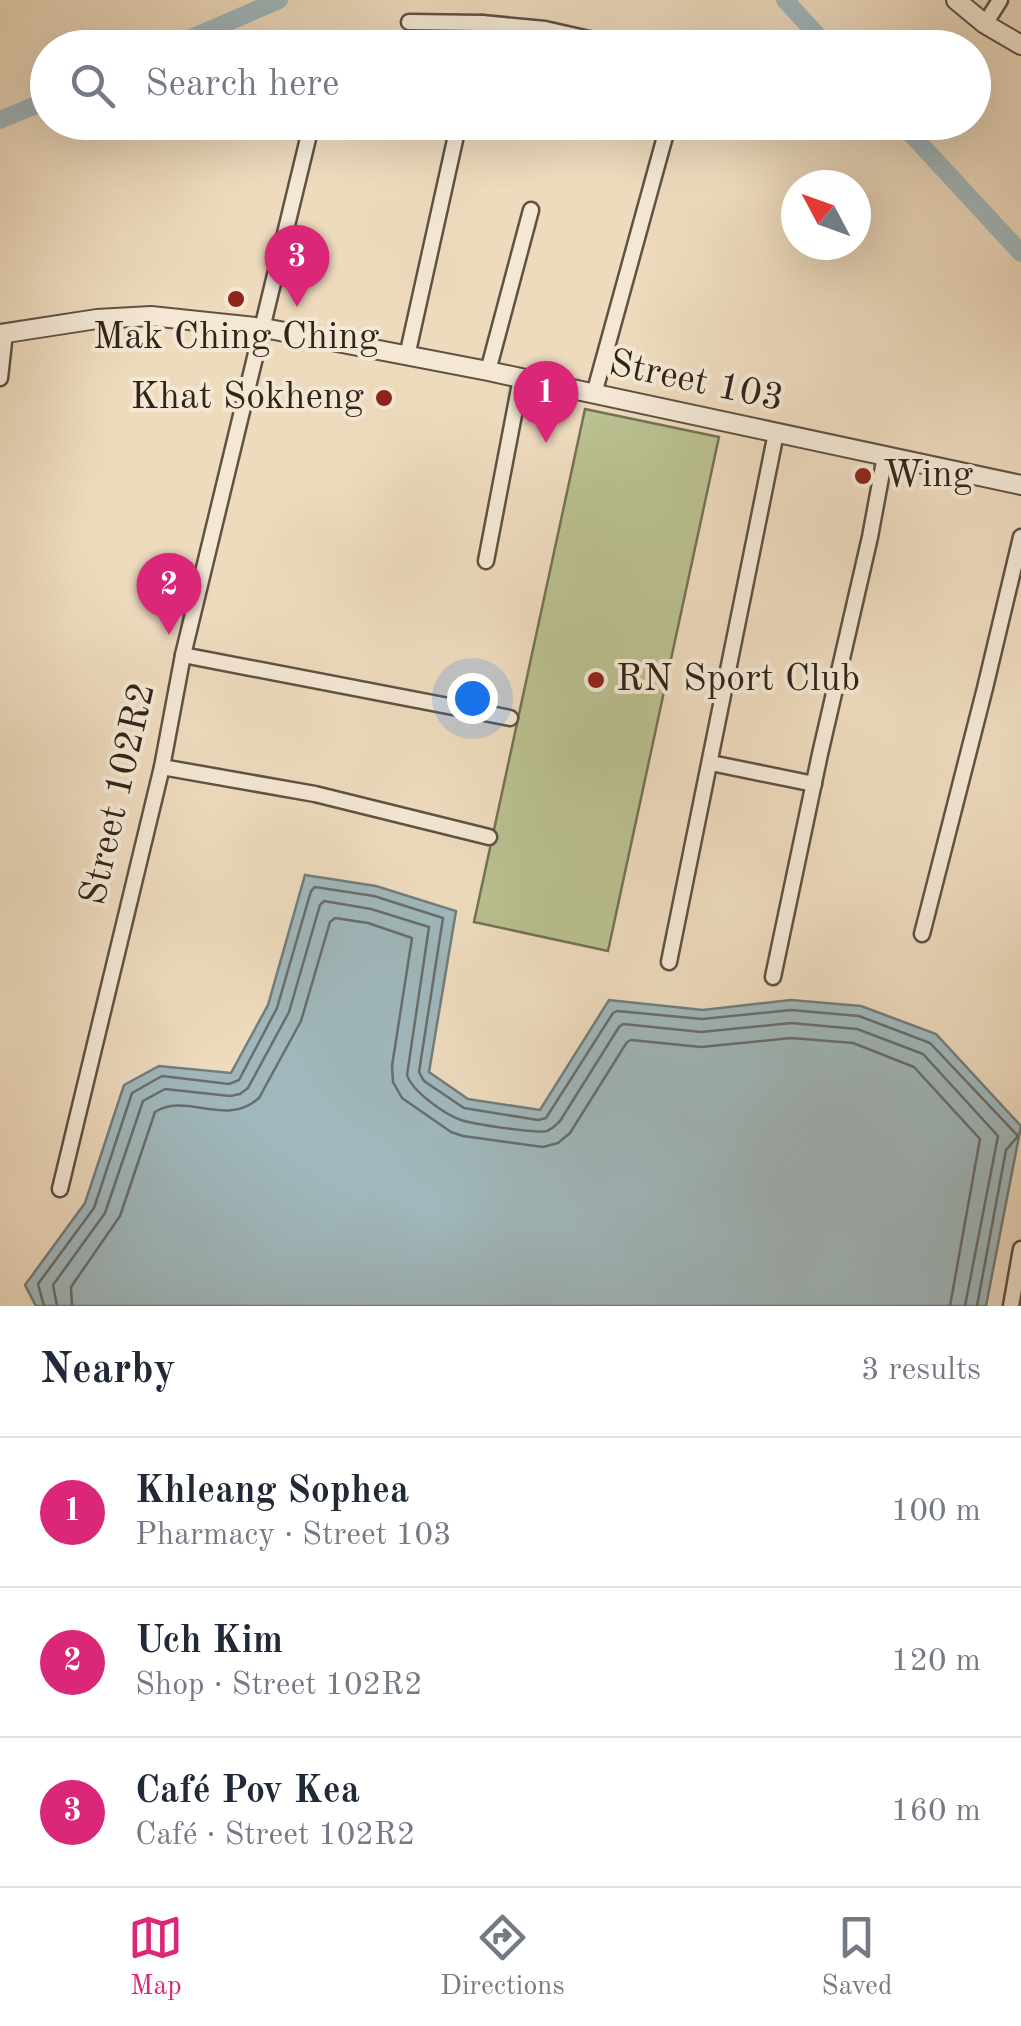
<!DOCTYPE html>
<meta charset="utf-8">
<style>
:root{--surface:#fff;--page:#f2f2f3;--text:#1f2937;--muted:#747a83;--line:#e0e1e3;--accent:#db2777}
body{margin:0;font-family:"Old Standard TT",serif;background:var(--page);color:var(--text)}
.compass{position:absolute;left:781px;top:170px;width:90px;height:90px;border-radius:50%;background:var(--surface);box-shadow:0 10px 40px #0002;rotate:311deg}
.you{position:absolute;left:472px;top:698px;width:35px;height:35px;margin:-25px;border:8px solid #fff;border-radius:50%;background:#1a73e8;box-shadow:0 0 0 15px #1a73e833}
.badge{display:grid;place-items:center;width:65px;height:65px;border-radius:50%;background:var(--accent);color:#fff;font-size:32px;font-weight:700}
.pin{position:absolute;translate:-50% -82px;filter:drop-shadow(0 2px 5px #0008)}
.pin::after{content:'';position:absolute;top:52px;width:35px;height:30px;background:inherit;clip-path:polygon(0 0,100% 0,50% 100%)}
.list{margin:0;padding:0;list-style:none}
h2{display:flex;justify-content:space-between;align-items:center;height:130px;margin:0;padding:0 40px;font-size:42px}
h2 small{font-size:32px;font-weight:400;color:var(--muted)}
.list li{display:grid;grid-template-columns:65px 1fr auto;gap:30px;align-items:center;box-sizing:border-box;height:150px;padding:0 40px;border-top:2px solid var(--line)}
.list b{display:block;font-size:38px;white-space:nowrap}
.list p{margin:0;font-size:32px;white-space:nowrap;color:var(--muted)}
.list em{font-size:32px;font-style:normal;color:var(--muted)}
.icon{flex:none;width:55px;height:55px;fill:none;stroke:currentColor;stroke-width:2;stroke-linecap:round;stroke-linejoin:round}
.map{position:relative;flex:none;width:1021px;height:1306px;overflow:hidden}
.search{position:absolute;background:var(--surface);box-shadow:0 10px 40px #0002;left:30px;right:30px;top:30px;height:110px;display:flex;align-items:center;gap:25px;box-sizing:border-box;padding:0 35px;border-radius:55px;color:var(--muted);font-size:38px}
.sheet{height:580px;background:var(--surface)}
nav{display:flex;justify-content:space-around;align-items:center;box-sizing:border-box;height:140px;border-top:2px solid var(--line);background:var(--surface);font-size:28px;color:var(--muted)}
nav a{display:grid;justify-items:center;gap:5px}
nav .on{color:var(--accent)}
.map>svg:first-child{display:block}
.green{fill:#bac090;stroke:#747255;stroke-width:2.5}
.water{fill:#a0b8bd;stroke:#737d7c;stroke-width:2.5}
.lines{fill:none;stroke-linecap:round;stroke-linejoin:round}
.shore{stroke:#686e6c;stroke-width:2.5}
.canal{stroke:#a0b8bd;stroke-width:18}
.minor-casing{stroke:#5f5243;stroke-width:19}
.tertiary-casing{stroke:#5f5243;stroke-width:22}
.minor{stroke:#f4e8d5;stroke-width:14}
.tertiary{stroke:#f4e8d5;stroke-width:18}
.poi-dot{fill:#8f2418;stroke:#f4e8d5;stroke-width:4}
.labels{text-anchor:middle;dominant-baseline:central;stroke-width:8;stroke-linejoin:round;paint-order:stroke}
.poi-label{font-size:38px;fill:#2f241a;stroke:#f4e8d5;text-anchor:start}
.street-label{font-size:38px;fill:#2f241a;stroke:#f4e8d5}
</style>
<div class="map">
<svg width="1021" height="1306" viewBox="0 0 1021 1306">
<rect width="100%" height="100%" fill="#eedbbe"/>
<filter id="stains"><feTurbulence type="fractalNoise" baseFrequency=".002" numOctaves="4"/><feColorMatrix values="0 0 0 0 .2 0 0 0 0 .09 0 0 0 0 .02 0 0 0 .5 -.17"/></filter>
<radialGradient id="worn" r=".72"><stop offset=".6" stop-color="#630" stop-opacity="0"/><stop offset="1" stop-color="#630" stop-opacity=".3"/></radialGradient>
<!-- green -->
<path class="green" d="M 585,409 L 719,437 L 608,951 L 474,922 Z"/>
<!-- water -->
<path class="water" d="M 305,875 L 376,886 L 456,911 L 429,1072 L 468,1099 L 540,1110 L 609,1000 L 703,1010 L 791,1000 L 861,1006 L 936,1034 L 1021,1126 L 986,1306 L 36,1306 L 25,1285 L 85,1203 L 124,1085 L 159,1066 L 231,1073 L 268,1005 Z"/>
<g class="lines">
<!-- shore -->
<g class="shore">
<path d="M 44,1306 L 38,1284 L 94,1208 L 132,1093 L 162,1076 L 229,1084 L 239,1080 L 277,1008 L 311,891 L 315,887 L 374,896 L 443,918 L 419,1072 L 424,1081 L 464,1108 L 538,1120 L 546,1118 L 613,1013 L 617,1011 L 702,1019 L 791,1010 L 859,1016 L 930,1043 L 1018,1136 L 1006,1150 L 977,1306"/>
<path d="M 57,1306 L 53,1285 L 105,1213 L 143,1101 L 165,1089 L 230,1096 L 240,1094 L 248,1088 L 289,1012 L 320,905 L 324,901 L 371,909 L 429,927 L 407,1075 C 412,1091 444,1114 461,1120 C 473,1124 537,1134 547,1131 C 554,1128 555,1126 560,1121 L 619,1027 L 623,1024 L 701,1032 L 791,1023 L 857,1029 L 923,1054 L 998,1136 L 965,1306"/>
<path d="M 72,1306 L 71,1287 L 120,1216 L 155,1112 C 187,1092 225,1128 259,1098 L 301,1021 L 330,922 L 335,918 L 368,923 L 412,938 L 392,1066 L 393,1082 L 402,1098 L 451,1132 L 463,1136 L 543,1147 L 558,1143 L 570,1133 L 627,1042 L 631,1040 L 701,1047 L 791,1038 L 853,1043 L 914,1067 L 980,1139 L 950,1306"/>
</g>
<!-- canal -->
<g class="canal">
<path d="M 785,0 L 829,48"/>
<path d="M 168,48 L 279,0"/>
<path d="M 0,120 L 48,100"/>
<path d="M 900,122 L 1021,253"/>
</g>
<defs>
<g id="minor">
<path d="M 409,22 L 482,23 L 545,29 L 629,48"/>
<path d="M 985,24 L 1000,0"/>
<path d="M 476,48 L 482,23"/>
<path d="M 407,356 L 459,122"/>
<path d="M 488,371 L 531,210"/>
<path d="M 0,378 L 5,333"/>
<path d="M 594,394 L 669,122"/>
<path d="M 486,561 L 521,378"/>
<path d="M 183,655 L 510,718"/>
<path d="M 711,763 L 814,784"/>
<path d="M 162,767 L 315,794 L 489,837"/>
<path d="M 922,934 L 985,688 L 1021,537"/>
<path d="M 669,962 L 776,433"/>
<path d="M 773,977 L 820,754 L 870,537 L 885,456"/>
<path d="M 60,1189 L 162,767 L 183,655 L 312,122"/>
<path d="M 1011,1306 L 1021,1249"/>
</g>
<g id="tertiary">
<path d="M 956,0 L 985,24 L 1021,45"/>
<path d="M 0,334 L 97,319 L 151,316 L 264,328 L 488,371 L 1021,485"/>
</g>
</defs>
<!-- minor casing -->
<use href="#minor" class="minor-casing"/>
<!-- tertiary casing -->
<use href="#tertiary" class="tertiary-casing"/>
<!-- minor -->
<use href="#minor" class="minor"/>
<!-- tertiary -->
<use href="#tertiary" class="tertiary"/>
</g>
<!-- markers -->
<g class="poi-dot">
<circle cx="236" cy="299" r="10"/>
<circle cx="384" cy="398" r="10"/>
<circle cx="863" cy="476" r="10"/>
<circle cx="596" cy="680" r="10"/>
</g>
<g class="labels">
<!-- poi labels -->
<g class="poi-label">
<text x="236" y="338" text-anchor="middle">Mak Ching Ching</text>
<text x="364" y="398" text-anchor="end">Khat Sokheng</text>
<text x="883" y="476">Wing</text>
<text x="616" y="680">RN Sport Club</text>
</g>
<!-- street labels -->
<g class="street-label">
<text transform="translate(696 382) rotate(12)">Street 103</text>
<text transform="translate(119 794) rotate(-77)">Street 102R2</text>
</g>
</g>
<rect width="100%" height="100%" filter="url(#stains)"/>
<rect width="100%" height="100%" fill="url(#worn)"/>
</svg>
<svg class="compass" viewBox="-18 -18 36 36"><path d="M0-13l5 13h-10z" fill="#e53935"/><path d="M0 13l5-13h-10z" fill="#747a83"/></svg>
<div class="you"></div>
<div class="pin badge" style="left:546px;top:443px">1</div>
<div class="pin badge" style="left:169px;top:635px">2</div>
<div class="pin badge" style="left:297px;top:307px">3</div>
<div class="search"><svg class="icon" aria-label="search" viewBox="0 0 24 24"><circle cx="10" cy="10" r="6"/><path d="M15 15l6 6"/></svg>Search here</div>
</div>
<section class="sheet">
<h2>Nearby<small>3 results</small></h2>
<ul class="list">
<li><span class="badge">1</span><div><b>Khleang Sophea</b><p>Pharmacy · Street 103</p></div><em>100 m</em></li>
<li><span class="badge">2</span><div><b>Uch Kim</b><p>Shop · Street 102R2</p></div><em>120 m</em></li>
<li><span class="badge">3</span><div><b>Café Pov Kea</b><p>Café · Street 102R2</p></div><em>160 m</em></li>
</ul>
</section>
<nav>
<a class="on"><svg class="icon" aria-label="map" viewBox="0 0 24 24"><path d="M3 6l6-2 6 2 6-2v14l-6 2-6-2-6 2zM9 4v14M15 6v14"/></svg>Map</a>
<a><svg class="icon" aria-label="directions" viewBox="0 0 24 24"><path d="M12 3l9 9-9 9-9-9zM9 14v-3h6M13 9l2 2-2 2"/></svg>Directions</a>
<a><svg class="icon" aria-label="saved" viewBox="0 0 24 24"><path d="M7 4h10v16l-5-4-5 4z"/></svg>Saved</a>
</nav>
